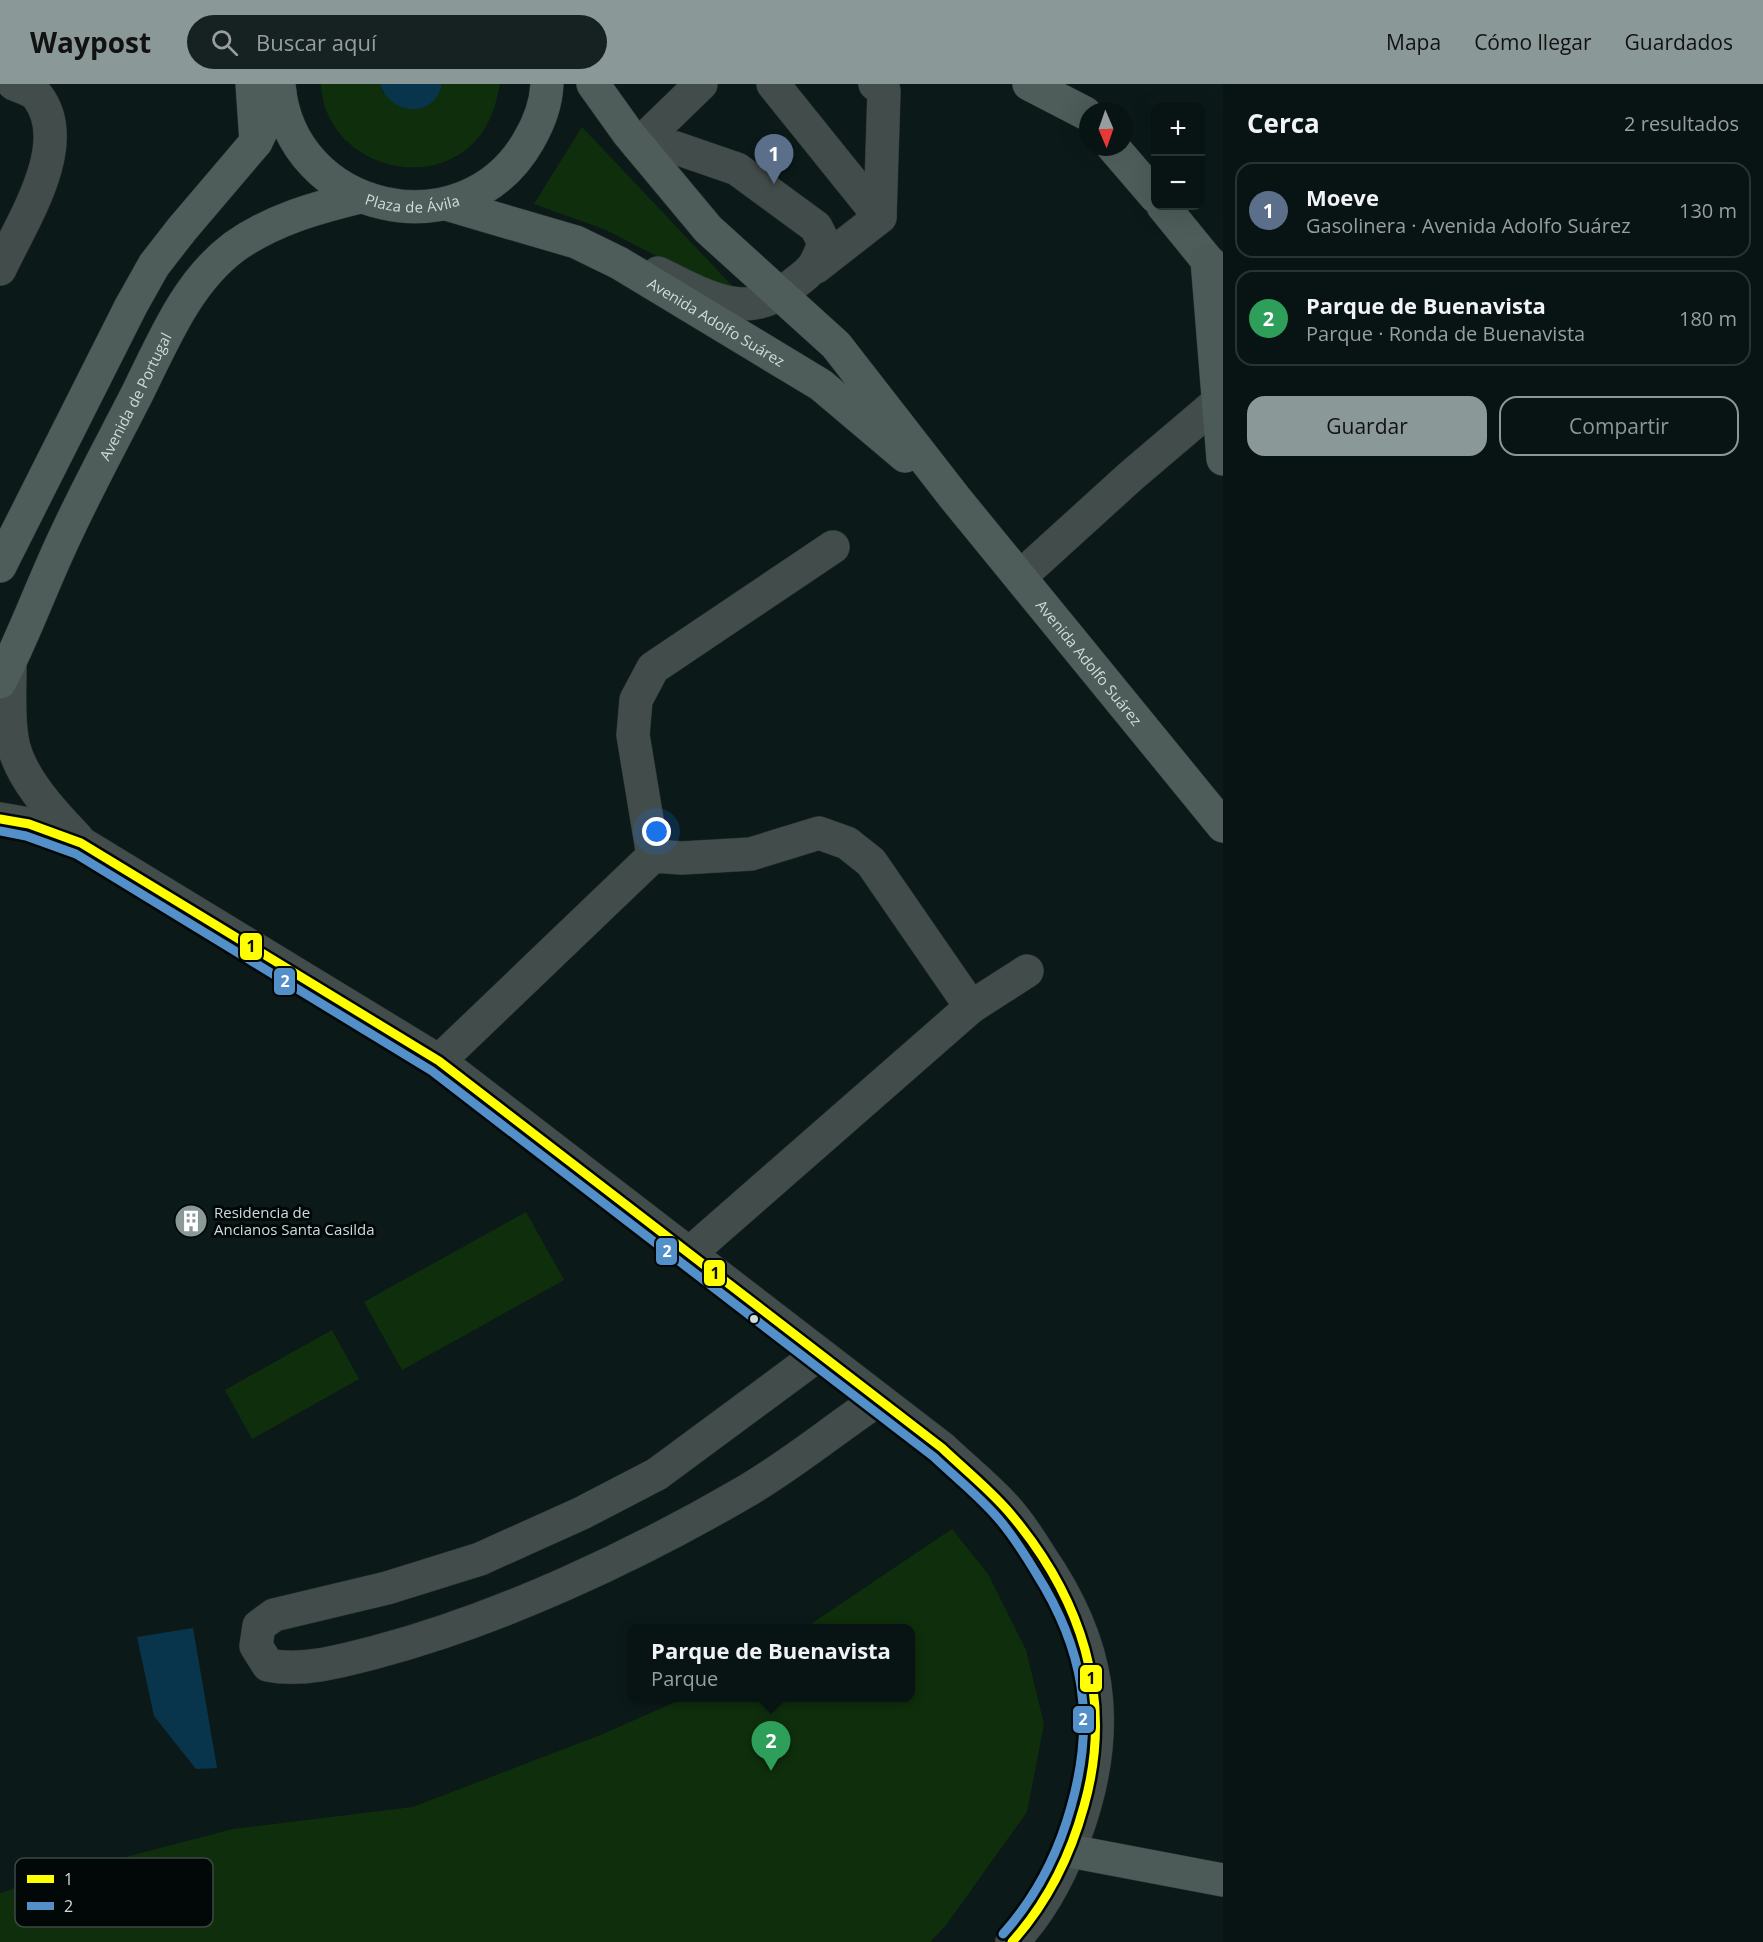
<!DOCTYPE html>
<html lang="es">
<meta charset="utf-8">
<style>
:root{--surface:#081413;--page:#162121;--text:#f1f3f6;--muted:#989ea0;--line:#293333;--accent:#8a9998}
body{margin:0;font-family:"Open Sans",sans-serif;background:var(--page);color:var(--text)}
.controls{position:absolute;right:18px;top:18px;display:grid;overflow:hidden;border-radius:12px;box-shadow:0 6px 24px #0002}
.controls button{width:54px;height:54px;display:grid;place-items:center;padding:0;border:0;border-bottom:2px solid var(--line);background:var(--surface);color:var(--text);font:30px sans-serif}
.compass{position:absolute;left:1079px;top:18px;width:54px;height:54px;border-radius:50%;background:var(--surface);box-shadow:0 6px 24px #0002;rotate:178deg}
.you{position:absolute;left:657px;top:748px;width:21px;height:21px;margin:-15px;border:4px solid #fff;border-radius:50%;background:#1a73e8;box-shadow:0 0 0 9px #1a73e833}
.badge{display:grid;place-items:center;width:39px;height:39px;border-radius:50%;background:var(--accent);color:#fff;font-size:20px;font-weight:700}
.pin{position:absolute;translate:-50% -50px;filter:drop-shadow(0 2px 3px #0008)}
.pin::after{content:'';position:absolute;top:32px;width:21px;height:18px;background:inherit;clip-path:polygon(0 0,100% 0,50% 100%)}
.popup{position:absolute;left:627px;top:1540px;width:288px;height:78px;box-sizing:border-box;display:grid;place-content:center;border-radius:12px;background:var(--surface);filter:drop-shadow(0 2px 4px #0005);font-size:20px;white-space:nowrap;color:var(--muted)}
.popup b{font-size:22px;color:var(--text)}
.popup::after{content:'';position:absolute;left:50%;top:100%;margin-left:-12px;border:12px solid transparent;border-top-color:var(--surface)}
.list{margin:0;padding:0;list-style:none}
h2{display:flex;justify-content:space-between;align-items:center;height:78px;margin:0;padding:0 24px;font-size:26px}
h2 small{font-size:20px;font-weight:400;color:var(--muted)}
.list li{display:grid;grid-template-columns:39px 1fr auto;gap:18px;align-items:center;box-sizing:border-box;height:96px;margin:0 12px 12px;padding:0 12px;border:2px solid var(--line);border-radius:18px}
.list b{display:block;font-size:22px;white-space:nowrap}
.list p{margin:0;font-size:20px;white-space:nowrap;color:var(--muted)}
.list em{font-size:20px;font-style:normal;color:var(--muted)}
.actions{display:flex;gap:12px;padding:18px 24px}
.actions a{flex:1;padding:14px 0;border:2px solid var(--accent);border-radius:18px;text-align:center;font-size:21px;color:var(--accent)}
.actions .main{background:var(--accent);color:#111}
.icon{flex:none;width:33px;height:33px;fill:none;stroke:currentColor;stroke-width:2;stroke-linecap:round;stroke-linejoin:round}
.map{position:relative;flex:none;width:1223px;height:1858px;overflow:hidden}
header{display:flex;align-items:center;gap:36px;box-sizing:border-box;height:84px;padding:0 30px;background:var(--accent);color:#111}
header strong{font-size:28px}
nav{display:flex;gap:33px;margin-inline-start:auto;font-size:21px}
.search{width:420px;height:54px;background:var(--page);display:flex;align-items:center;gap:15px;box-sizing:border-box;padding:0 21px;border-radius:33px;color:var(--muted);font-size:22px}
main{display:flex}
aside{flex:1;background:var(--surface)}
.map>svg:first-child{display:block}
.green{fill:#0f2f0c}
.water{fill:#09354c}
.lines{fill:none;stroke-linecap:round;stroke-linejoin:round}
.minor-casing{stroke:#2b3434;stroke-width:34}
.major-casing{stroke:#2b3434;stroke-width:34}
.highway-casing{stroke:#2b3434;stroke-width:34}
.minor{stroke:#424c4b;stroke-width:33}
.major{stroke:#4e5d5a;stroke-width:33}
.highway{stroke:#4c5b58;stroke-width:33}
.bus-1-casing{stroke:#010807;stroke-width:14}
.bus-2-casing{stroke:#010807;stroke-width:14}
.bus-1{stroke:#ff0;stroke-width:9}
.bus-2{stroke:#538fc9;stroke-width:9}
.bus-dot{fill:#cedddc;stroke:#010807;stroke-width:2}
.labels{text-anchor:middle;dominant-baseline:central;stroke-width:6;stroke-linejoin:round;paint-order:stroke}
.street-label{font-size:15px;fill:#cedddc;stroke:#010807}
.poi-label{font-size:15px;fill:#cedddc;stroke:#010807;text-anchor:start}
.key{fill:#010807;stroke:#3e4847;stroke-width:1.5}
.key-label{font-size:16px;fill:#cedddc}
.line-badge{stroke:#010807;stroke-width:2}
.badge-label{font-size:16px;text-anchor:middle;font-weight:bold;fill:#fff}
.pale-badge-label{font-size:16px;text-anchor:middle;font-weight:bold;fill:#111}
</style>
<header>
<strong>Waypost</strong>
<div class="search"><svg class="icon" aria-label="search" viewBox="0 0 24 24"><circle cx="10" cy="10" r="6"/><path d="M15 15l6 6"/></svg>Buscar aquí</div>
<nav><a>Mapa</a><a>Cómo llegar</a><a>Guardados</a></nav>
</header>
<main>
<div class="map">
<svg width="1223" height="1858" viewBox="0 0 1223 1858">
<rect width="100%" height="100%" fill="#0b1a19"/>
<!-- green -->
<g class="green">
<path d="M 321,0 L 380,0 L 383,9 L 441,4 L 442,0 L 500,0 C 496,20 491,38 478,54 C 427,113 324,77 321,0 Z"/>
<path d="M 582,43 L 737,207 L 715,202 L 604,145 L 534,120 Z"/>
<path d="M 526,1128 L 564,1196 L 402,1286 L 364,1218 Z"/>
<path d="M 332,1246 L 359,1295 L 252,1355 L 225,1306 Z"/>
<path d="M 952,1445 L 988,1490 L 1026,1566 L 1044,1640 L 1027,1728 L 946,1841 L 930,1858 L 0,1858 L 0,1809 L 80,1785 L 233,1745 L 413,1723 L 603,1650 L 684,1614 L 910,1614 L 910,1544 L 805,1544 Z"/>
</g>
<!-- water -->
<g class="water">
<path d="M 380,0 L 442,0 C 434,36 390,31 380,0 Z"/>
<path d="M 193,1544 L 217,1684 L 196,1685 L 154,1632 L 137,1553 Z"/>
</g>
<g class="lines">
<defs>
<g id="minor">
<path d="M 773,0 L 880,133"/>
<path d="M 638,61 L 676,64 L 737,85 L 816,143 L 824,159 C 815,185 812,186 791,202 C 745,239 705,211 658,189"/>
<path d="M 638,61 L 701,0"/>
<path d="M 816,183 L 880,133 L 884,7 L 875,0"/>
<path d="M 0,185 C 21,139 74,61 38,13 C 34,7 21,3 14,0"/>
<path d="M 1021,492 L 1131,392 L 1218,318"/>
<path d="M 10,579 C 10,604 8,630 12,654 C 17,691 53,729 78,755"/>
<path d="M 0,735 L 29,740 L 81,759 L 439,977 L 942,1364 C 962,1383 984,1401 1002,1420 C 1017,1436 1029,1454 1040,1472 C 1100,1559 1113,1639 1079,1740 C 1065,1781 1043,1826 1012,1858"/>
<path d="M 653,772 L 633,651 L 636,616 L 653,584 L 833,463"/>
<path d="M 439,977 L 653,772 L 682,774 L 751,770 L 819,749 L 847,759 L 871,778 L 971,923"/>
<path d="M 690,1169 L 971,923 L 1027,887"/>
<path d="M 818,1271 L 657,1390 L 582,1429 L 480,1475 L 387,1504 L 274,1531 L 259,1542 L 256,1562 L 268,1581 C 303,1588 342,1577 376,1568 C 500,1535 631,1474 743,1409 C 790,1382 833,1346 878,1316"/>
</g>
<g id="major">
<path d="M 252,0 L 256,58"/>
<path id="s1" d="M 593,0 L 628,49 L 708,145 L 836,261 L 955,414 L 1223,742"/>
<path d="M 1029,0 L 1085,29"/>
<path id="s2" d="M 279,1 C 290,130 465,169 529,56 C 539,39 546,20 547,0"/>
<path d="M 1113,63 L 1156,113"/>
<path id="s3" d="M 446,120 L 576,158 L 619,179 L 821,301 L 905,372"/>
<path d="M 1163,122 L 1207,176 L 1223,191"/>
<path d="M 0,482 L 131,222 L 154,181 L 182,145 L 256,58 L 280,9"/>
<path id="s4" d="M 0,598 C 26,548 44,495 69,444 C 90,399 114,355 137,310 C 163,258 186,199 234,163 C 272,136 315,124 360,113"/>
</g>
<g id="highway">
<path d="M 1207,176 L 1223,375"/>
<path d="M 1070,1767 L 1223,1796"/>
</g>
</defs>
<!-- minor casing -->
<use href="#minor" class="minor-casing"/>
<!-- major casing -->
<use href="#major" class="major-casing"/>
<!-- highway casing -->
<use href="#highway" class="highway-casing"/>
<!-- minor -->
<use href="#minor" class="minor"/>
<!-- major -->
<use href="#major" class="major"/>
<!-- highway -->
<use href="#highway" class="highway"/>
<defs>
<path id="bus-1" d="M 0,735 L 29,740 L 81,759 L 439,977 L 942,1364 C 964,1385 988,1404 1008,1427 C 1081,1512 1115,1613 1084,1722 C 1070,1773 1047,1819 1012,1858"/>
<path id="bus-2" d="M 0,747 L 26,752 L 76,770 L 432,987 L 934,1373 C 955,1393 978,1411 997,1433 C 1012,1450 1024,1469 1036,1489 C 1084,1565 1096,1635 1071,1723 C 1058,1770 1036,1813 1003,1850"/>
</defs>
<!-- bus-1 casing -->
<use href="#bus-1" class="bus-1-casing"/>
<!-- bus-2 casing -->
<use href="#bus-2" class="bus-2-casing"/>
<!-- bus-1 -->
<use href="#bus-1" class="bus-1"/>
<!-- bus-2 -->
<use href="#bus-2" class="bus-2"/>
</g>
<!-- icons -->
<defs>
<symbol id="building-disc" viewBox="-11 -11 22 22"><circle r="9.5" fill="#8a9998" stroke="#010807"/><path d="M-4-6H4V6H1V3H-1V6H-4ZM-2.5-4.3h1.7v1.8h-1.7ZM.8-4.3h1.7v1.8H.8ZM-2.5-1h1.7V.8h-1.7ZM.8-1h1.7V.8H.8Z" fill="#fff"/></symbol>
</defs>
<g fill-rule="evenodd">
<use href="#building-disc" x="172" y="1118" width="38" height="38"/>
</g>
<!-- markers -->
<circle class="bus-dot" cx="754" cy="1235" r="5"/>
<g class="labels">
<!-- street labels -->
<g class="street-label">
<text stroke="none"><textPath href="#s2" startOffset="198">Plaza de Ávila</textPath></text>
<text stroke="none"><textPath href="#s3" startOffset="297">Avenida Adolfo Suárez</textPath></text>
<text stroke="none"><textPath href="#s4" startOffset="316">Avenida de Portugal</textPath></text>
<text stroke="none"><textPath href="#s1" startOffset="764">Avenida Adolfo Suárez</textPath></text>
</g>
<!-- poi labels -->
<g class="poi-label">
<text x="214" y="1128">Residencia de<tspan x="214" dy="17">Ancianos Santa Casilda</tspan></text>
</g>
</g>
<!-- legend -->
<rect x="15" y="1774" width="198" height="69" rx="9" class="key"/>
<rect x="27" y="1791" width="27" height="8" fill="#ff0"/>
<rect x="27" y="1818" width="27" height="8" fill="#538fc9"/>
<g class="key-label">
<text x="64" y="1801">1</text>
<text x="64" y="1828">2</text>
</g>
<g class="line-badge">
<rect x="239" y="848" width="24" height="29" rx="6" fill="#ff0"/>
<rect x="273" y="883" width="23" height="29" rx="6" fill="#538fc9"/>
<rect x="655" y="1153" width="23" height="29" rx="6" fill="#538fc9"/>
<rect x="703" y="1175" width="23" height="28" rx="6" fill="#ff0"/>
<rect x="1079" y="1580" width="24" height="29" rx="6" fill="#ff0"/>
<rect x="1072" y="1621" width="23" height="29" rx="6" fill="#538fc9"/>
</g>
<g class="badge-label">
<text x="285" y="903">2</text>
<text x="667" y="1173">2</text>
<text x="1083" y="1641">2</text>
</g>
<g class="pale-badge-label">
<text x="251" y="868">1</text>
<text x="715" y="1195">1</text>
<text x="1091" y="1600">1</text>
</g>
</svg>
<div class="controls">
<button>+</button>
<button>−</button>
</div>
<svg class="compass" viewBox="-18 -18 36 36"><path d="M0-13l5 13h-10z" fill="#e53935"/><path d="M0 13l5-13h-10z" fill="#989ea0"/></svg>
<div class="you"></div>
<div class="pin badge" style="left:774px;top:100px;background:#5c6f8a">1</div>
<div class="pin badge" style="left:771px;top:1687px;background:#2e9e5b">2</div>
<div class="popup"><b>Parque de Buenavista</b>Parque</div>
</div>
<aside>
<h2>Cerca<small>2 resultados</small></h2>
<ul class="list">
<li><span class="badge" style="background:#5c6f8a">1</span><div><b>Moeve</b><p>Gasolinera · Avenida Adolfo Suárez</p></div><em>130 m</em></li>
<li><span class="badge" style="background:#2e9e5b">2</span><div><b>Parque de Buenavista</b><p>Parque · Ronda de Buenavista</p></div><em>180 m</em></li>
</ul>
<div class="actions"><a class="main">Guardar</a><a>Compartir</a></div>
</aside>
</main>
